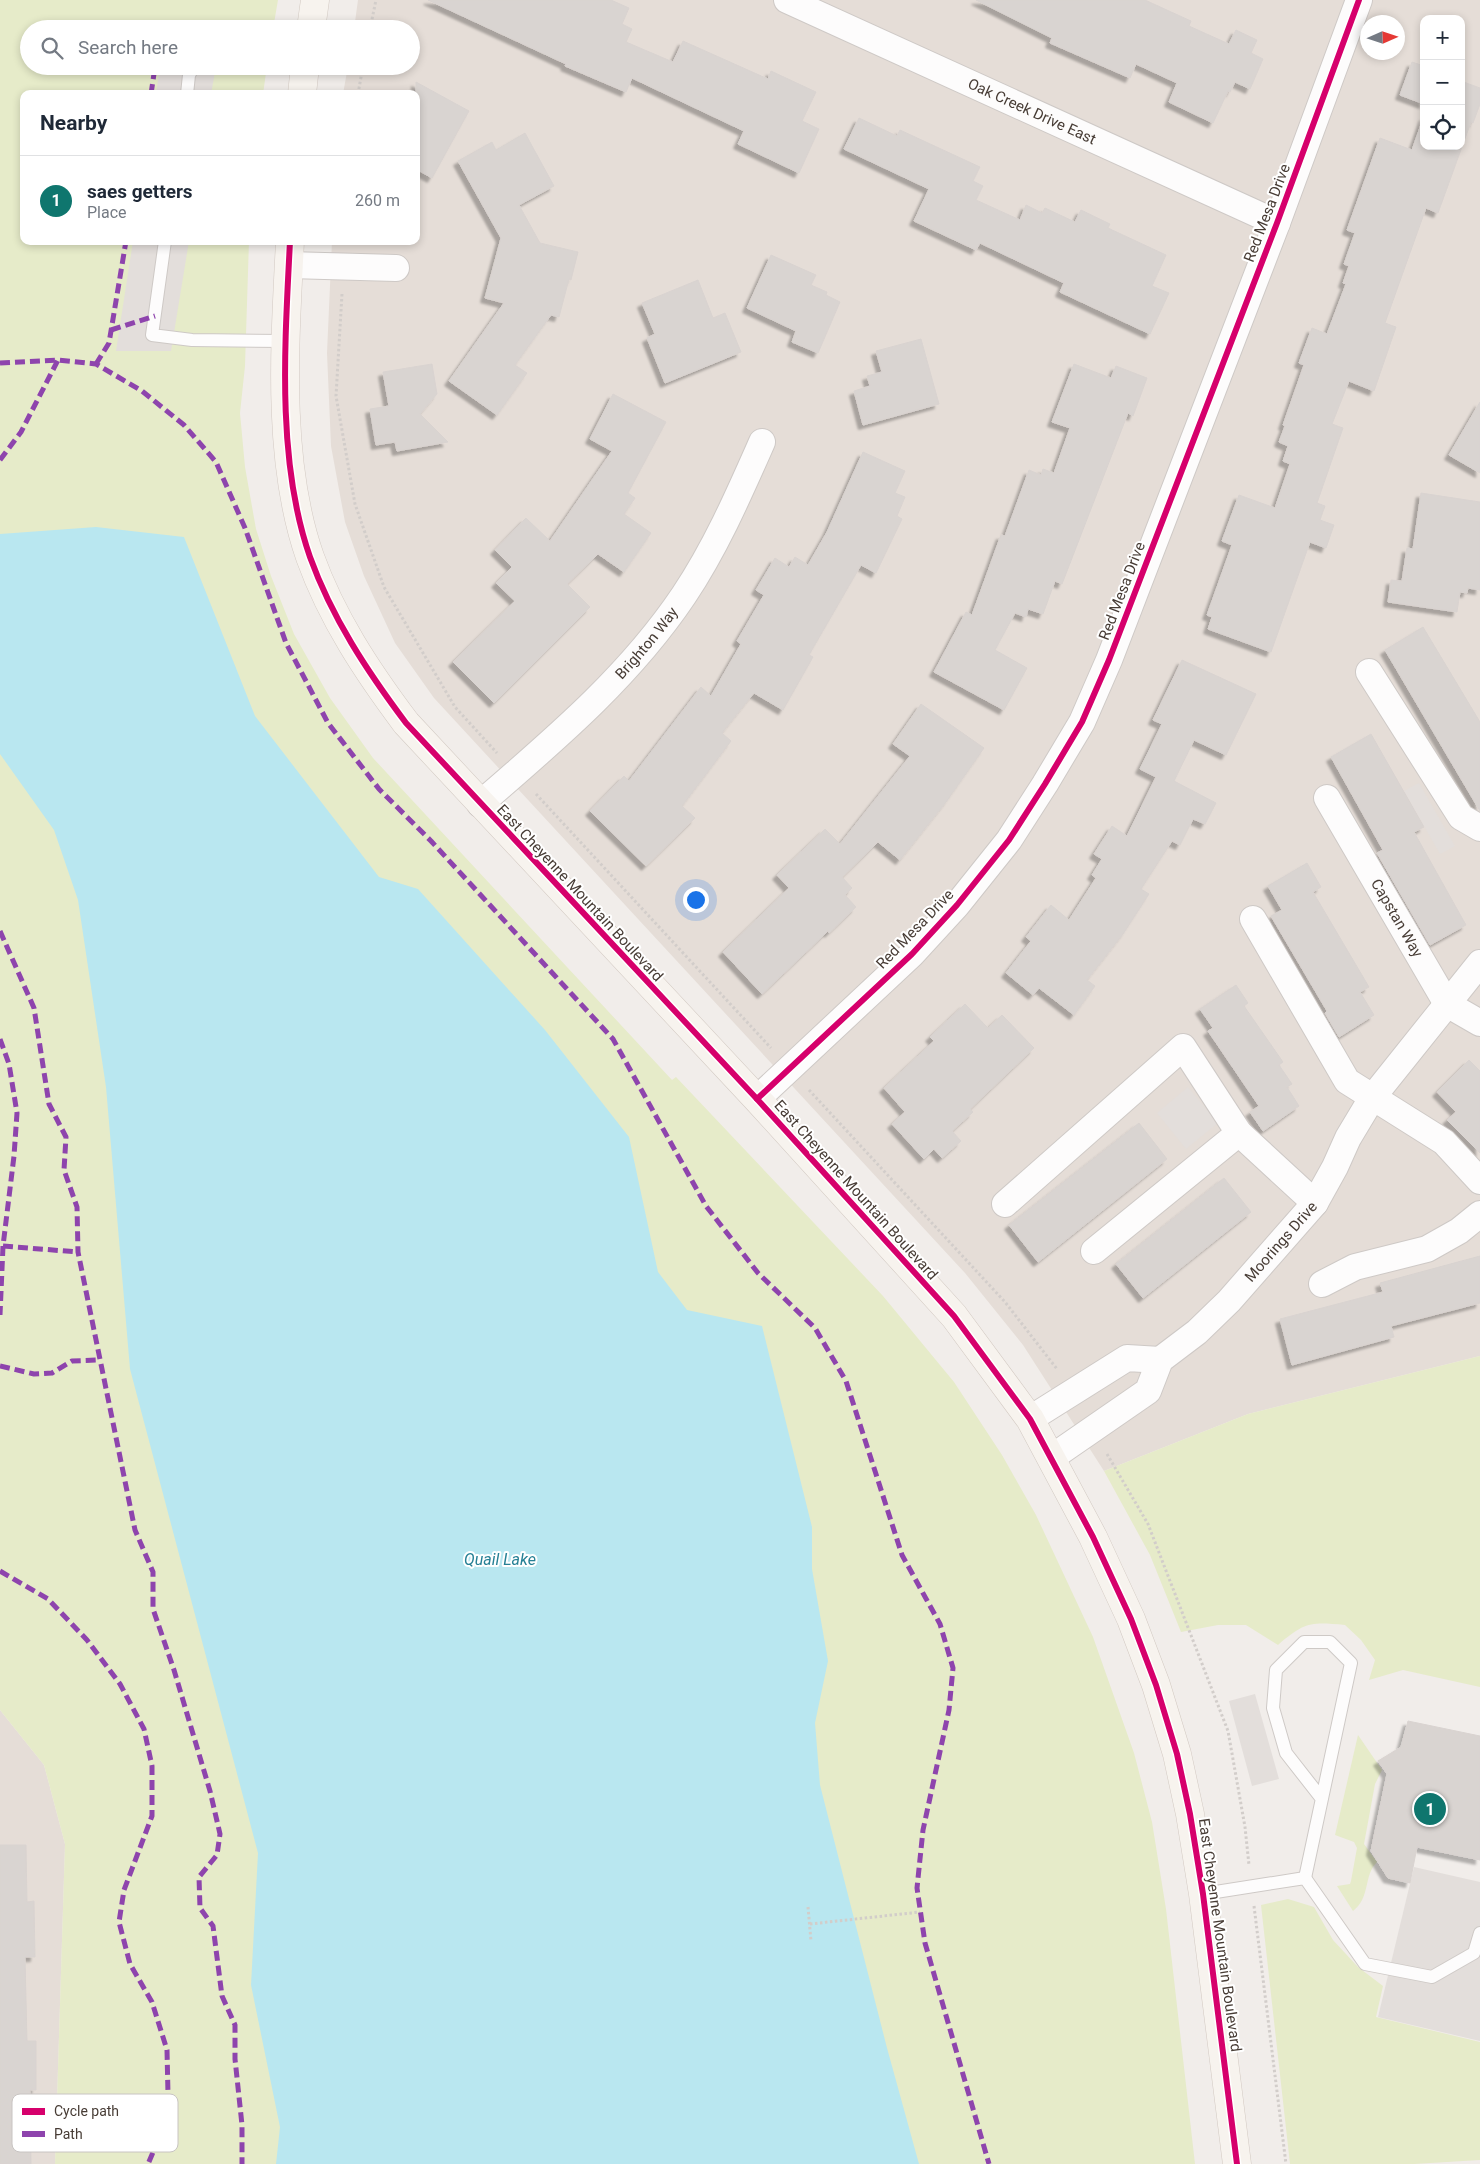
<!DOCTYPE html>
<meta charset="utf-8">
<style>
:root{--surface:#fff;--page:#f2f2f3;--text:#1f2937;--muted:#747a83;--line:#e0e1e3;--accent:#0f766e}
body{margin:0;font-family:Roboto,sans-serif;background:var(--page);color:var(--text)}
.controls{position:absolute;right:15px;top:15px;display:grid;overflow:hidden;border-radius:10px;box-shadow:0 2px 8px #0003}
.controls button{width:45px;height:45px;display:grid;place-items:center;padding:0;border:0;border-bottom:1px solid var(--line);background:var(--surface);color:var(--text);font:25px sans-serif}
.compass{position:absolute;left:1360px;top:15px;width:45px;height:45px;border-radius:50%;background:var(--surface);box-shadow:0 2px 8px #0003;rotate:87deg}
.you{position:absolute;left:695px;top:899px;width:18px;height:18px;margin:-12px;border:4px solid #fff;border-radius:50%;background:#1a73e8;box-shadow:0 0 0 8px #1a73e833}
.badge{display:grid;place-items:center;width:32px;height:32px;border-radius:50%;background:var(--accent);color:#fff;font-size:16px;font-weight:700}
.pin{position:absolute;translate:-50% -50%;border:2px solid #fff;box-shadow:0 1px 5px #0006}
.list{margin:0;padding:0;list-style:none}
h2{display:flex;justify-content:space-between;align-items:center;height:65px;margin:0;padding:0 20px;font-size:21px}
h2 small{font-size:16px;font-weight:400;color:var(--muted)}
.list li{display:grid;grid-template-columns:32px 1fr auto;gap:15px;align-items:center;box-sizing:border-box;height:90px;padding:0 20px;border-top:1px solid var(--line)}
.list b{display:block;font-size:19px;white-space:nowrap}
.list p{margin:0;font-size:16px;white-space:nowrap;color:var(--muted)}
.list em{font-size:16px;font-style:normal;color:var(--muted)}
.icon{flex:none;width:28px;height:28px;fill:none;stroke:currentColor;stroke-width:2;stroke-linecap:round;stroke-linejoin:round}
.map{position:relative;flex:none;width:1480px;height:2164px;overflow:hidden}
.search{position:absolute;background:var(--surface);box-shadow:0 2px 8px #0003;left:20px;top:20px;width:400px;height:55px;display:flex;align-items:center;gap:12px;box-sizing:border-box;padding:0 18px;border-radius:28px;color:var(--muted);font-size:19px}
.panel{position:absolute;background:var(--surface);box-shadow:0 2px 8px #0003;left:20px;top:90px;width:400px;height:155px;border-radius:10px}
.map>svg:first-child{display:block}
.residential{fill:#e5ddd7;fill-rule:evenodd}
.green{fill:#e6ebc9}
.parking{fill:#e3dedb}
.water{fill:#b9e7f0}
.building{fill:#d9d4d1;stroke:#d9d3d0;filter:url(#shadow)}
.lines{fill:none;stroke-linecap:round;stroke-linejoin:round}
.lane-casing{stroke:#cec9c6;stroke-width:14}
.street-casing{stroke:#cec9c6;stroke-width:28}
.secondary-casing{stroke:#d2c9c2;stroke-width:29}
.path{stroke:#d2cdca;stroke-width:3;stroke-dasharray:2.5 2.5;stroke-linecap:butt}
.lane{stroke:#fdfcfc;stroke-width:12}
.street{stroke:#fdfcfc;stroke-width:26}
.secondary{stroke:#f7f3ee;stroke-width:28}
.quiet{stroke:#8e44ad;stroke-width:5;stroke-dasharray:10 5;stroke-linecap:butt}
.cycleway-casing{stroke:#fff;stroke-width:9}
.cycleway{stroke:#d6006c;stroke-width:6}
.labels{text-anchor:middle;dominant-baseline:central;stroke-width:4;stroke-linejoin:round;paint-order:stroke}
.street-label{font-size:15px;fill:#473c35;stroke:#fff}
.water-label{font-size:16px;font-style:italic;fill:#268095;stroke:#fff}
.key{fill:#fff;stroke:#c8c4c2;stroke-width:1}
.key-label{font-size:14px;fill:#473c35}
</style>
<div class="map">
<svg width="1480" height="2164" viewBox="0 0 1480 2164">
<defs>
<filter id="shadow"><feDropShadow dx="-4.5" dy="4.5" stdDeviation="1" flood-color="#0004"/></filter>
</defs>
<rect width="100%" height="100%" fill="#f1edea"/>
<!-- residential -->
<g class="residential">
<path d="M 358,0 L 1480,0 L 1480,1356 L 1248,1414 L 1104,1471 L 1023,1345 L 965,1273 L 434,698 L 395,643 L 364,576 L 345,522 L 331,446 L 327,353 L 332,241 L 416,241 L 416,94 L 343,94 L 348,66 L 411,66 L 411,29 L 354,29 ZM 1424,19 L 1461,19 L 1461,146 L 1424,146 ZM 1368,22 L 1398,22 L 1398,52 L 1368,52 Z"/>
<path d="M 0,1710 L 44,1765 L 65,1844 L 55,2164 L 0,2164 Z"/>
</g>
<!-- green -->
<g class="green">
<path d="M 0,0 L 278,0 L 273,29 L 29,29 L 29,66 L 267,66 L 263,94 L 24,94 L 24,241 L 249,241 L 245,366 L 240,413 L 245,467 L 256,529 L 271,576 L 294,634 L 330,698 L 373,758 L 672,1080 L 676,1077 L 883,1296 L 954,1382 L 1002,1455 L 1036,1515 L 1093,1637 L 1134,1753 L 1152,1822 L 1166,1909 L 1195,2164 L 55,2164 L 65,1844 L 44,1765 L 0,1710 Z"/>
<path d="M 1480,1356 L 1480,1687 L 1403,1670 L 1369,1680 L 1375,1660 L 1361,1640 L 1345,1625 C 1310,1622 1305,1622 1278,1645 L 1246,1625 L 1218,1625 L 1181,1632 L 1150,1555 L 1104,1471 L 1248,1414 Z"/>
<path d="M 1358,1735 L 1382,1770 L 1375,1784 L 1364,1844 L 1377,1862 C 1363,1876 1371,1897 1353,1911 L 1337,1886 L 1350,1884 L 1351,1881 L 1357,1848 L 1354,1842 L 1335,1835 Z"/>
<path d="M 1288,1899 L 1314,1907 L 1333,1940 L 1358,1967 L 1383,1986 L 1376,2017 L 1480,2042 L 1480,2160 L 1414,2164 L 1290,2164 L 1261,1905 Z"/>
</g>
<!-- parking -->
<g class="parking">
<path d="M 160,66 L 205,66 L 215,72 L 211,94 L 156,94 Z"/>
<path d="M 133,241 L 189,241 L 171,351 L 116,351 Z"/>
<path d="M 1419,783 L 1455,846 L 1440,854 L 1404,791 Z"/>
<path d="M 1188,1087 L 1218,1123 L 1186,1149 L 1157,1113 Z"/>
<path d="M 1255,1694 L 1279,1779 L 1252,1786 L 1229,1701 Z"/>
<path d="M 1414,1867 L 1480,1882 L 1480,2041 L 1378,2017 Z"/>
</g>
<!-- water -->
<path class="water" d="M 96,527 L 184,537 L 255,716 L 379,877 L 418,889 L 545,1030 L 629,1137 L 658,1272 L 687,1310 L 762,1326 L 812,1527 L 812,1569 L 828,1661 L 815,1723 L 820,1785 L 887,2048 L 919,2164 L 276,2164 L 280,2127 L 251,1985 L 258,1853 L 130,1369 L 106,1087 L 78,900 L 54,830 L 0,754 L 0,534 Z"/>
<!-- building -->
<g class="building">
<path d="M 428,0 L 611,0 L 629,8 L 622,24 L 632,29 L 626,42 L 673,62 L 683,41 L 768,79 L 771,71 L 816,92 L 802,121 L 819,129 L 799,173 L 738,144 L 744,131 L 632,78 L 626,92 L 565,66 L 566,64 Z"/>
<path d="M 976,0 L 1145,0 L 1191,21 L 1189,26 L 1229,44 L 1236,30 L 1257,40 L 1251,53 L 1263,59 L 1250,89 L 1235,82 L 1230,92 L 1228,91 L 1213,123 L 1169,102 L 1177,83 L 1136,64 L 1130,78 L 1050,43 L 1052,38 Z"/>
<path d="M 1412,62 L 1424,66 L 1424,104 L 1400,95 Z"/>
<path d="M 1461,81 L 1480,88 L 1480,104 L 1473,123 L 1471,122 L 1438,213 L 1426,208 L 1385,323 L 1396,327 L 1374,391 L 1349,381 L 1332,424 L 1343,428 L 1317,503 L 1325,506 L 1320,520 L 1334,525 L 1326,548 L 1310,542 L 1271,652 L 1208,629 L 1212,617 L 1207,615 L 1232,545 L 1222,541 L 1239,495 L 1275,508 L 1290,464 L 1283,461 L 1288,446 L 1279,442 L 1285,426 L 1283,425 L 1304,365 L 1299,363 L 1312,328 L 1327,334 L 1346,284 L 1343,283 L 1349,266 L 1344,264 L 1355,233 L 1347,230 L 1380,138 L 1412,150 L 1424,116 L 1424,146 L 1461,146 Z"/>
<path d="M 416,82 L 469,111 L 432,178 L 416,169 Z"/>
<path d="M 859,118 L 897,136 L 900,130 L 980,167 L 973,181 L 983,186 L 976,200 L 1020,220 L 1026,205 L 1042,213 L 1045,208 L 1075,222 L 1081,210 L 1110,224 L 1108,228 L 1166,255 L 1152,286 L 1169,293 L 1150,334 L 1060,292 L 1064,283 L 980,243 L 976,250 L 914,221 L 929,189 L 844,149 Z"/>
<path d="M 525,133 L 554,186 L 519,205 L 540,243 L 578,252 L 571,280 L 569,279 L 559,317 L 551,315 L 515,365 L 527,373 L 497,415 L 449,381 L 504,303 L 485,298 L 501,238 L 458,161 L 492,142 L 496,150 Z"/>
<path d="M 771,255 L 816,275 L 811,285 L 827,292 L 826,295 L 840,302 L 818,353 L 792,342 L 796,331 L 747,308 Z"/>
<path d="M 698,280 L 713,318 L 725,313 L 741,352 L 665,383 L 647,338 L 655,334 L 642,303 Z"/>
<path d="M 921,339 L 939,404 L 863,425 L 854,391 L 870,386 L 867,376 L 882,372 L 876,351 Z"/>
<path d="M 432,364 L 437,394 L 420,414 L 448,442 L 397,451 L 395,442 L 376,445 L 370,409 L 389,406 L 383,372 Z"/>
<path d="M 1074,364 L 1111,378 L 1116,366 L 1147,378 L 1133,416 L 1128,413 L 1062,584 L 1055,581 L 1043,614 L 1028,609 L 1026,617 L 1015,613 L 995,650 L 1027,668 L 1004,710 L 934,672 L 966,612 L 972,615 L 1001,535 L 1005,536 L 1029,470 L 1041,475 L 1043,469 L 1054,473 L 1070,428 L 1052,422 Z"/>
<path d="M 613,394 L 666,422 L 628,493 L 635,498 L 624,514 L 651,533 L 624,572 L 598,554 L 567,584 L 590,607 L 494,703 L 453,662 L 515,601 L 496,583 L 512,567 L 495,550 L 526,518 L 550,541 L 612,451 L 590,439 Z"/>
<path d="M 1480,402 L 1480,473 L 1449,455 Z"/>
<path d="M 863,452 L 905,471 L 895,493 L 905,497 L 897,516 L 902,519 L 876,573 L 861,565 L 809,655 L 813,657 L 783,710 L 754,693 L 749,699 L 722,733 L 731,741 L 682,806 L 695,818 L 646,866 L 590,811 L 624,776 L 629,781 L 701,687 L 711,696 L 741,644 L 737,641 L 764,595 L 756,590 L 775,558 L 789,567 L 795,557 L 808,565 L 827,532 Z"/>
<path d="M 1421,493 L 1480,502 L 1480,590 L 1468,588 L 1467,593 L 1460,592 L 1457,612 L 1388,602 L 1391,580 L 1402,581 L 1407,548 L 1413,549 Z"/>
<path d="M 1423,627 L 1480,722 L 1480,811 L 1385,650 Z"/>
<path d="M 1182,660 L 1256,694 L 1226,755 L 1194,740 L 1174,781 L 1216,803 L 1205,824 L 1193,819 L 1180,845 L 1172,841 L 1141,889 L 1149,894 L 1123,934 L 1087,980 L 1095,986 L 1074,1015 L 1039,988 L 1033,995 L 1006,973 L 1031,941 L 1026,937 L 1051,905 L 1069,920 L 1096,878 L 1092,875 L 1102,859 L 1094,854 L 1112,826 L 1127,836 L 1156,777 L 1140,769 L 1162,724 L 1153,720 Z"/>
<path d="M 921,704 L 984,748 L 946,802 L 900,860 L 878,842 L 842,877 L 852,888 L 845,895 L 856,907 L 829,933 L 828,931 L 762,994 L 723,952 L 789,888 L 777,875 L 825,829 L 840,844 L 910,756 L 893,744 Z"/>
<path d="M 1371,734 L 1424,827 L 1414,832 L 1466,925 L 1430,945 L 1377,853 L 1383,850 L 1331,757 Z"/>
<path d="M 1307,863 L 1321,887 L 1313,892 L 1369,987 L 1360,992 L 1374,1015 L 1339,1037 L 1325,1013 L 1327,1011 L 1271,916 L 1282,910 L 1268,886 Z"/>
<path d="M 1236,985 L 1248,1003 L 1244,1006 L 1283,1062 L 1279,1065 L 1292,1084 L 1287,1087 L 1299,1106 L 1263,1131 L 1250,1112 L 1259,1106 L 1208,1031 L 1213,1028 L 1200,1009 Z"/>
<path d="M 965,1004 L 988,1028 L 1002,1015 L 1034,1048 L 970,1109 L 973,1112 L 952,1131 L 961,1141 L 942,1158 L 934,1149 L 924,1159 L 892,1124 L 905,1112 L 884,1088 L 934,1041 L 930,1037 Z"/>
<path d="M 1469,1060 L 1480,1071 L 1480,1153 L 1447,1120 L 1456,1112 L 1437,1092 Z"/>
<path d="M 1139,1123 L 1167,1159 L 1038,1262 L 1009,1225 Z"/>
<path d="M 1224,1178 L 1251,1212 L 1143,1298 L 1116,1264 Z"/>
<path d="M 1480,1256 L 1480,1303 L 1391,1326 L 1394,1337 L 1292,1365 L 1280,1319 L 1383,1292 L 1380,1283 Z"/>
<path d="M 1408,1721 L 1480,1736 L 1480,1860 L 1417,1847 L 1410,1883 L 1388,1878 L 1371,1851 L 1387,1774 L 1378,1761 L 1401,1747 Z"/>
<path d="M 0,1845 L 26,1845 L 27,1902 L 34,1901 L 35,1957 L 25,1957 L 27,2041 L 36,2041 L 36,2090 L 30,2090 L 31,2164 L 0,2164 Z"/>
</g>
<g class="lines">
<defs>
<g id="lane">
<path d="M 187,94 L 189,75 L 194,66"/>
<path d="M 165,241 L 152,335 L 192,340 L 286,341"/>
<path d="M 1305,1878 L 1351,1663 L 1330,1642 L 1304,1642 L 1276,1670 L 1273,1708 L 1286,1753 L 1322,1799"/>
<path d="M 1203,1894 L 1305,1878 L 1365,1964 L 1432,1977 L 1474,1953 L 1480,1933"/>
</g>
<g id="street">
<path id="s1" d="M 787,0 L 1277,223"/>
<path d="M 289,265 L 396,268"/>
<path d="M 1369,672 L 1461,817 L 1480,828"/>
<path id="s2" d="M 1327,798 L 1447,1004 L 1480,1023"/>
<path id="s3" d="M 480,804 C 554,740 629,677 684,595 C 716,547 739,494 762,442"/>
<path d="M 1253,919 L 1347,1081 L 1444,1142 L 1480,1181"/>
<path d="M 757,1099 L 912,954 L 957,905 L 1009,840 L 1045,784 L 1082,722 L 1109,660 L 1277,223 L 1359,0"/>
<path d="M 1005,1204 L 1183,1047 L 1239,1133 L 1315,1203"/>
<path d="M 1094,1251 L 1239,1133"/>
<path d="M 1322,1284 L 1355,1267 L 1427,1249 L 1459,1231 L 1480,1214"/>
<path d="M 1030,1419 L 1127,1358 L 1160,1360"/>
<path id="s4" d="M 1051,1458 L 1148,1391 L 1160,1360 L 1197,1332 L 1229,1301 L 1315,1203 L 1335,1167 L 1348,1138 L 1372,1098 L 1480,963"/>
</g>
<g id="secondary">
<path d="M 311,29 L 315,0"/>
<path d="M 302,94 L 305,66"/>
<path d="M 290,241 C 285,342 276,460 310,557 C 332,618 367,671 406,723 L 757,1099 L 954,1316 L 1030,1419 L 1093,1537 L 1131,1619 L 1156,1685 L 1177,1754 L 1190,1814 L 1203,1894 L 1237,2164"/>
</g>
</defs>
<!-- lane casing -->
<use href="#lane" class="lane-casing"/>
<!-- street casing -->
<use href="#street" class="street-casing"/>
<!-- secondary casing -->
<use href="#secondary" class="secondary-casing"/>
<!-- path -->
<g class="path">
<path d="M 370,29 L 376,0"/>
<path d="M 358,94 L 363,66"/>
<path d="M 342,294 L 336,396 L 355,504 L 384,587 L 455,707 L 497,753"/>
<path d="M 536,794 L 771,1048"/>
<path d="M 809,1090 L 1005,1302 L 1057,1369"/>
<path d="M 1107,1454 L 1148,1524 L 1228,1731 L 1245,1827 L 1249,1865"/>
<path d="M 1254,1906 L 1286,2164"/>
<path d="M 808,1907 L 811,1941"/>
<path d="M 810,1924 L 920,1912"/>
</g>
<!-- lane -->
<use href="#lane" class="lane"/>
<!-- street -->
<use href="#street" class="street"/>
<!-- secondary -->
<use href="#secondary" class="secondary"/>
<!-- quiet -->
<g class="quiet">
<path d="M 151,94 L 155,67"/>
<path d="M 111,330 L 155,316"/>
<path d="M 0,363 L 58,360 L 96,364 L 142,391 L 184,425 L 216,462 L 245,528 L 286,643 L 328,723 L 379,789 L 431,841 L 613,1039 L 706,1206 L 758,1273 L 815,1328 L 846,1381 L 902,1555 L 940,1624 L 953,1668 L 949,1710 L 923,1830 L 917,1888 L 925,1943 L 989,2164"/>
<path d="M 96,364 L 109,343 L 126,241"/>
<path d="M 0,460 L 21,432 L 58,360"/>
<path d="M 0,931 L 34,1008 L 49,1104 L 66,1137 L 64,1170 L 77,1207 L 78,1252 L 135,1530 L 153,1572 L 153,1609 L 174,1670 L 210,1791 L 220,1834 L 217,1855 L 199,1877 L 200,1908 L 213,1926 L 222,1996 L 235,2025 L 235,2059 L 242,2125 L 242,2164"/>
<path d="M 0,1039 L 9,1064 L 17,1113 L 14,1156 L 3,1246 L 0,1315"/>
<path d="M 3,1246 L 78,1252"/>
<path d="M 0,1366 L 34,1374 L 52,1373 L 72,1361 L 99,1360"/>
<path d="M 0,1571 L 48,1599 L 87,1640 L 120,1684 L 144,1729 L 152,1766 L 152,1816 L 124,1890 L 119,1922 L 130,1964 L 152,2002 L 167,2050 L 168,2094 L 157,2143 L 148,2164"/>
</g>
<defs>
<g id="cycleway">
<path d="M 290,241 C 285,342 276,460 310,557 C 332,618 367,671 406,723 L 757,1099 L 954,1316 L 1030,1419 L 1093,1537 L 1131,1619 L 1156,1685 L 1177,1754 L 1190,1814 L 1203,1894 L 1237,2164"/>
<path d="M 757,1099 L 912,954 L 957,905 L 1009,840 L 1045,784 L 1082,722 L 1109,660 L 1277,223 L 1359,0"/>
</g>
</defs>
<!-- cycleway casing -->
<use href="#cycleway" class="cycleway-casing"/>
<!-- cycleway -->
<use href="#cycleway" class="cycleway"/>
</g>
<g class="labels">
<!-- street labels -->
<g class="street-label">
<text stroke="none"><textPath href="#s1" startOffset="269">Oak Creek Drive East</textPath></text>
<text transform="translate(1267 213) rotate(-69)">Red Mesa Drive</text>
<text transform="translate(1122 591) rotate(-69)">Red Mesa Drive</text>
<text stroke="none"><textPath href="#s3" startOffset="232">Brighton Way</textPath></text>
<text transform="translate(580 893) rotate(47)">East Cheyenne Mountain Boulevard</text>
<text stroke="none"><textPath href="#s2" startOffset="139">Capstan Way</textPath></text>
<text transform="translate(915 929) rotate(-46)">Red Mesa Drive</text>
<text transform="translate(856 1190) rotate(48)">East Cheyenne Mountain Boulevard</text>
<text stroke="none"><textPath href="#s4" startOffset="321">Moorings Drive</textPath></text>
<text transform="translate(1220 1935) rotate(82)">East Cheyenne Mountain Boulevard</text>
</g>
<!-- water labels -->
<g class="water-label">
<text x="500" y="1559">Quail Lake</text>
</g>
</g>
<!-- legend -->
<rect x="12" y="2094" width="166" height="58" rx="8" class="key"/>
<rect x="22" y="2108" width="23" height="7" fill="#d6006c"/>
<rect x="22" y="2131" width="23" height="6" fill="#8e44ad"/>
<g class="key-label">
<text x="54" y="2116">Cycle path</text>
<text x="54" y="2139">Path</text>
</g>
</svg>
<div class="controls">
<button>+</button>
<button>−</button>
<button><svg class="icon" aria-label="locate" viewBox="0 0 24 24"><circle cx="12" cy="12" r="6"/><path d="M12 2v4M12 18v4M2 12h4M18 12h4"/></svg></button>
</div>
<svg class="compass" viewBox="-18 -18 36 36"><path d="M0-13l5 13h-10z" fill="#e53935"/><path d="M0 13l5-13h-10z" fill="#747a83"/></svg>
<div class="you"></div>
<div class="pin badge" style="left:1430px;top:1809px">1</div>
<div class="search"><svg class="icon" aria-label="search" viewBox="0 0 24 24"><circle cx="10" cy="10" r="6"/><path d="M15 15l6 6"/></svg>Search here</div>
<section class="panel">
<h2>Nearby<small></small></h2>
<ul class="list">
<li><span class="badge">1</span><div><b>saes getters</b><p>Place</p></div><em>260 m</em></li>
</ul>
</section>
</div>
